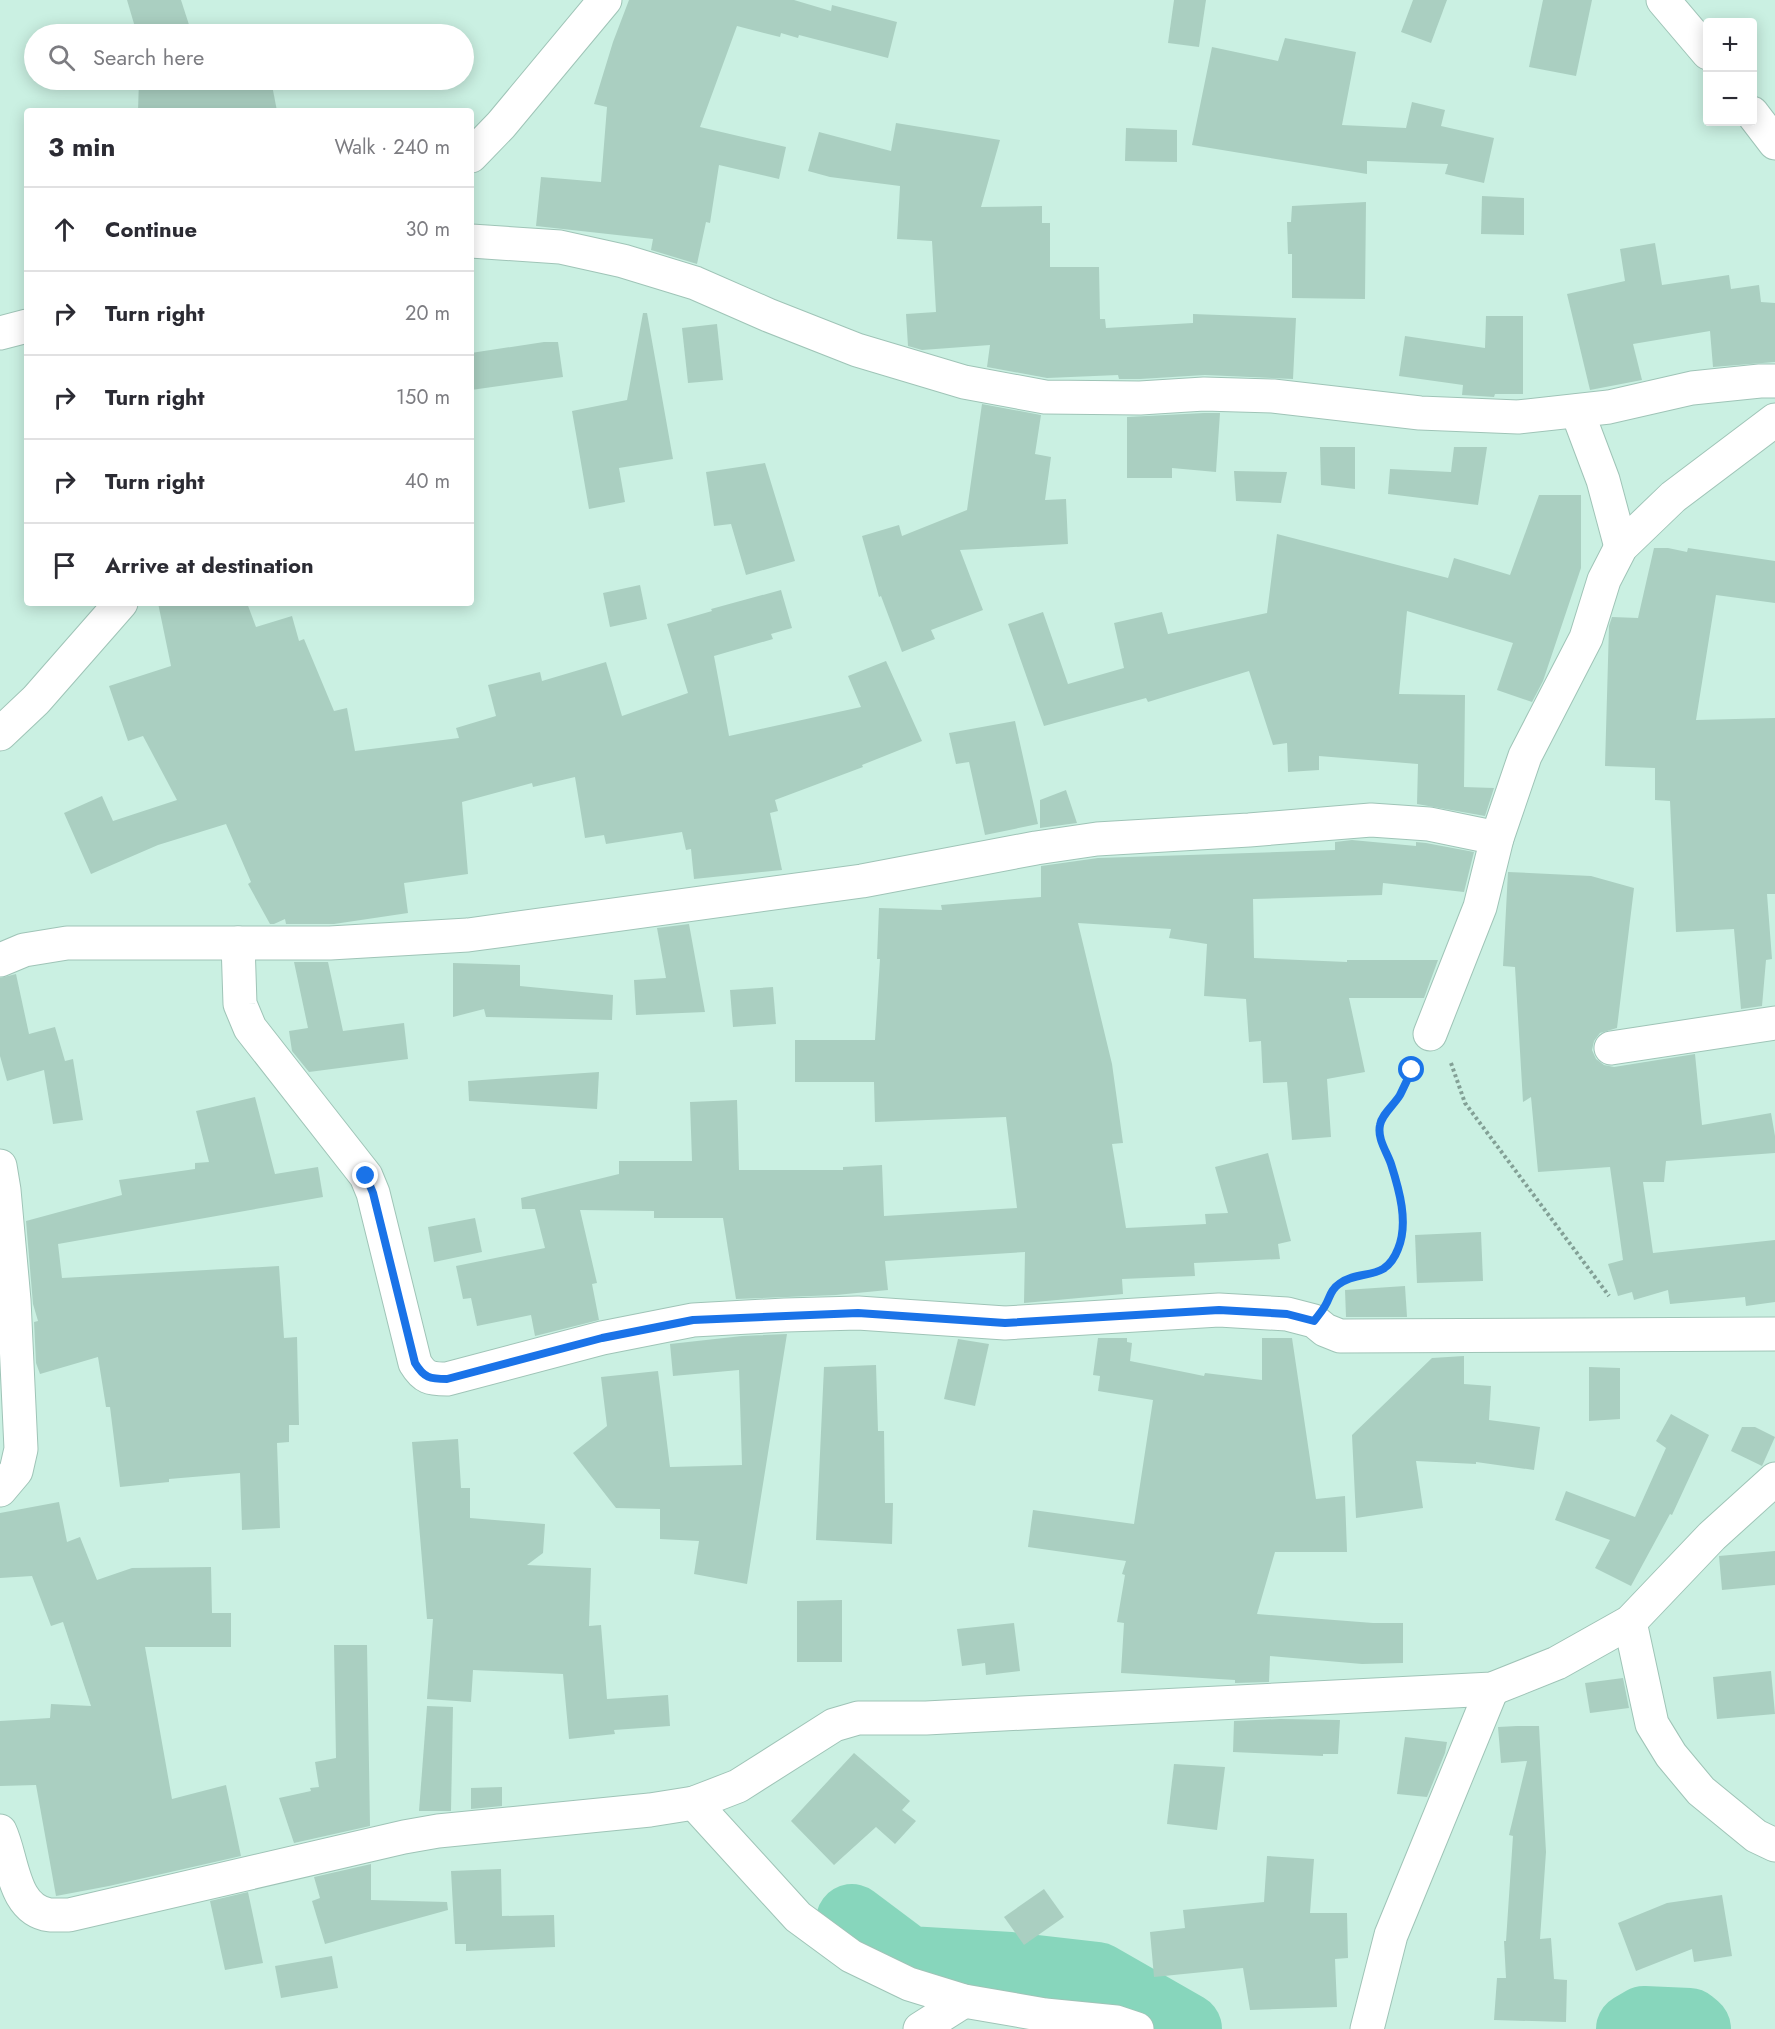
<!DOCTYPE html>
<meta charset="utf-8">
<style>
:root{--surface:#fff;--page:#f2f2f3;--text:#2b2b33;--muted:#7c7c81;--line:#e1e1e2}
body{margin:0;font-family:Jost,sans-serif;background:var(--page);color:var(--text)}
.controls{position:absolute;right:18px;top:18px;display:grid;overflow:hidden;border-radius:6px;box-shadow:0 3px 15px #0003}
.controls button{width:54px;height:54px;display:grid;place-items:center;padding:0;border:0;border-bottom:2px solid var(--line);background:var(--surface);color:var(--text);font:30px sans-serif}
.stop{position:absolute;width:18px;height:18px;margin:-14px;border:4px solid #1a73e8;border-radius:50%;background:#fff}
.stop.end{background:#1a73e8;border-color:#fff;box-shadow:0 2px 6px #0008}
.list{margin:0;padding:0;list-style:none}
h2{display:flex;justify-content:space-between;align-items:center;height:78px;margin:0;padding:0 24px;font-size:26px}
h2 small{font-size:20px;font-weight:400;color:var(--muted)}
.list li{display:grid;grid-template-columns:39px 1fr auto;gap:18px;align-items:center;box-sizing:border-box;height:84px;padding:0 24px;border-top:2px solid var(--line)}
.list b{display:block;font-size:22px;white-space:nowrap}
.list em{font-size:20px;font-style:normal;color:var(--muted)}
.icon{flex:none;width:33px;height:33px;fill:none;stroke:currentColor;stroke-width:2;stroke-linecap:round;stroke-linejoin:round}
.map{position:relative;flex:none;width:1775px;height:2029px;overflow:hidden}
.search{position:absolute;background:var(--surface);box-shadow:0 3px 15px #0003;left:24px;top:24px;width:450px;height:66px;display:flex;align-items:center;gap:15px;box-sizing:border-box;padding:0 21px;border-radius:33px;color:var(--muted);font-size:22px}
.panel{position:absolute;background:var(--surface);box-shadow:0 3px 15px #0003;left:24px;top:108px;width:450px;height:498px;border-radius:6px}
.map>svg:first-child{display:block}
.lines{fill:none;stroke-linecap:round;stroke-linejoin:round}
.river{stroke:#87d6bc;stroke-width:72}
.building{fill:#aacfc1}
.street-casing{stroke:#9fc4b7;stroke-width:35}
.path{stroke:#83a096;stroke-width:4;stroke-dasharray:3 3;stroke-linecap:butt}
.street{stroke:#fff;stroke-width:33}
.route{stroke:#1a73e8;stroke-width:8}
</style>
<div class="map">
<svg width="1775" height="2029" viewBox="0 0 1775 2029">
<rect width="100%" height="100%" fill="#caf0e2"/>
<g class="lines">
<!-- river -->
<g class="river">
<path d="M 852,1920 L 908,1962 L 1010,1968 L 1097,1978 L 1186,2029"/>
<path d="M 1632,2029 L 1644,2022 L 1689,2024 L 1695,2029"/>
</g>
</g>
<!-- building -->
<g class="building">
<path d="M 127,0 L 181,0 L 192,34 L 137,34 Z"/>
<path d="M 629,0 L 794,0 L 831,11 L 832,5 L 897,22 L 888,58 L 799,35 L 798,38 L 781,33 L 780,37 L 737,26 L 700,127 L 786,147 L 779,179 L 719,165 L 710,223 L 706,222 L 697,264 L 651,250 L 653,239 L 536,226 L 541,177 L 601,182 L 607,107 L 594,104 L 613,42 Z"/>
<path d="M 1174,0 L 1206,0 L 1199,47 L 1168,43 Z"/>
<path d="M 1413,0 L 1447,0 L 1431,43 L 1401,32 Z"/>
<path d="M 1543,0 L 1592,0 L 1576,76 L 1529,67 Z"/>
<path d="M 1285,38 L 1356,52 L 1342,125 L 1406,128 L 1412,102 L 1445,110 L 1441,126 L 1494,138 L 1484,183 L 1445,174 L 1448,164 L 1367,161 L 1367,174 L 1192,145 L 1212,47 L 1278,61 Z"/>
<path d="M 139,80 L 271,80 L 277,111 L 138,111 Z"/>
<path d="M 896,123 L 1000,140 L 981,207 L 1042,206 L 1042,223 L 1050,223 L 1050,267 L 1099,267 L 1100,319 L 1105,319 L 1106,328 L 1193,323 L 1193,314 L 1296,318 L 1293,379 L 1205,375 L 1140,379 L 1119,379 L 1118,375 L 1047,378 L 987,367 L 990,345 L 922,350 L 908,346 L 906,314 L 936,312 L 932,241 L 897,239 L 900,186 L 830,177 L 808,171 L 819,132 L 891,151 Z"/>
<path d="M 1126,128 L 1177,130 L 1177,162 L 1125,161 Z"/>
<path d="M 1482,196 L 1524,198 L 1524,235 L 1481,234 Z"/>
<path d="M 1366,202 L 1365,299 L 1292,298 L 1292,254 L 1288,254 L 1287,222 L 1291,222 L 1292,206 Z"/>
<path d="M 1655,243 L 1662,285 L 1729,275 L 1731,289 L 1759,285 L 1761,302 L 1775,303 L 1775,362 L 1713,367 L 1710,331 L 1633,344 L 1642,380 L 1590,390 L 1567,294 L 1625,281 L 1620,249 Z"/>
<path d="M 643,313 L 647,313 L 673,459 L 619,468 L 625,502 L 589,509 L 572,411 L 627,400 Z"/>
<path d="M 1486,316 L 1523,316 L 1523,394 L 1495,394 L 1494,397 L 1462,395 L 1463,385 L 1399,376 L 1405,336 L 1485,348 Z"/>
<path d="M 717,324 L 723,380 L 688,383 L 682,328 Z"/>
<path d="M 544,342 L 558,342 L 563,377 L 471,390 L 471,353 Z"/>
<path d="M 982,404 L 1041,415 L 1035,454 L 1051,457 L 1045,500 L 1066,499 L 1068,544 L 960,550 L 983,610 L 931,630 L 935,639 L 902,652 L 881,596 L 879,597 L 862,536 L 899,525 L 902,536 L 967,510 Z"/>
<path d="M 1204,413 L 1220,413 L 1216,472 L 1172,468 L 1172,478 L 1127,478 L 1127,417 Z"/>
<path d="M 1320,447 L 1355,447 L 1355,489 L 1321,485 Z"/>
<path d="M 1454,447 L 1487,447 L 1478,505 L 1388,494 L 1390,469 L 1451,472 Z"/>
<path d="M 765,463 L 795,561 L 746,575 L 731,524 L 714,526 L 706,472 Z"/>
<path d="M 1234,471 L 1287,472 L 1281,503 L 1236,501 Z"/>
<path d="M 1539,495 L 1581,495 L 1581,568 L 1543,681 L 1532,702 L 1497,690 L 1513,643 L 1407,611 L 1399,694 L 1465,695 L 1464,787 L 1494,788 L 1485,816 L 1417,804 L 1418,764 L 1319,756 L 1319,770 L 1288,772 L 1287,743 L 1273,745 L 1249,671 L 1148,702 L 1146,698 L 1044,726 L 1008,624 L 1043,612 L 1068,684 L 1124,668 L 1114,623 L 1162,612 L 1168,634 L 1267,613 L 1277,534 L 1448,578 L 1454,558 L 1510,575 Z"/>
<path d="M 1654,548 L 1668,548 L 1687,552 L 1688,548 L 1775,561 L 1775,603 L 1716,595 L 1696,720 L 1775,718 L 1775,894 L 1767,894 L 1772,959 L 1766,960 L 1762,1006 L 1741,1009 L 1734,929 L 1676,932 L 1670,801 L 1655,800 L 1655,768 L 1605,766 L 1609,626 L 1612,617 L 1638,618 Z"/>
<path d="M 640,585 L 647,619 L 610,627 L 603,593 Z"/>
<path d="M 781,590 L 792,628 L 771,634 L 773,639 L 714,656 L 729,736 L 861,707 L 848,676 L 886,661 L 922,741 L 862,765 L 863,767 L 775,800 L 778,811 L 770,813 L 782,870 L 694,879 L 691,849 L 686,850 L 682,832 L 606,844 L 604,835 L 585,838 L 575,777 L 533,787 L 532,783 L 462,802 L 468,874 L 404,883 L 408,913 L 334,924 L 286,924 L 285,919 L 274,924 L 270,924 L 248,884 L 251,882 L 226,824 L 158,845 L 91,874 L 64,813 L 102,796 L 113,821 L 177,800 L 143,736 L 128,741 L 109,686 L 171,666 L 158,603 L 247,603 L 256,627 L 292,616 L 299,641 L 304,639 L 334,711 L 347,708 L 355,751 L 459,738 L 456,728 L 496,716 L 488,685 L 540,672 L 542,681 L 606,662 L 622,716 L 688,693 L 667,624 L 712,611 L 711,609 Z"/>
<path d="M 1015,721 L 1038,824 L 985,835 L 969,762 L 956,764 L 949,733 Z"/>
<path d="M 1066,790 L 1077,823 L 1040,828 L 1040,800 Z"/>
<path d="M 1352,840 L 1416,846 L 1416,842 L 1426,843 L 1474,852 L 1464,892 L 1383,883 L 1382,895 L 1253,899 L 1254,958 L 1347,962 L 1347,960 L 1438,960 L 1424,998 L 1349,998 L 1365,1072 L 1327,1079 L 1331,1137 L 1292,1140 L 1287,1082 L 1263,1083 L 1261,1041 L 1249,1042 L 1246,999 L 1204,996 L 1207,944 L 1169,938 L 1171,929 L 1078,923 L 1112,1064 L 1123,1143 L 1112,1144 L 1126,1228 L 1206,1224 L 1205,1214 L 1228,1213 L 1215,1167 L 1268,1153 L 1291,1241 L 1278,1244 L 1280,1259 L 1194,1263 L 1195,1276 L 1122,1279 L 1123,1294 L 1024,1303 L 1025,1252 L 885,1261 L 888,1290 L 836,1295 L 736,1299 L 723,1218 L 654,1218 L 654,1211 L 580,1210 L 597,1283 L 592,1284 L 599,1320 L 535,1336 L 531,1315 L 477,1326 L 471,1298 L 463,1299 L 456,1266 L 545,1248 L 535,1209 L 522,1209 L 521,1198 L 619,1174 L 619,1161 L 692,1161 L 690,1102 L 737,1100 L 739,1170 L 843,1170 L 843,1167 L 882,1165 L 884,1216 L 1017,1208 L 1006,1117 L 875,1122 L 874,1082 L 795,1082 L 795,1040 L 875,1040 L 880,959 L 877,959 L 879,908 L 942,910 L 941,905 L 1041,897 L 1041,866 L 1098,858 L 1335,850 L 1335,842 Z"/>
<path d="M 1508,872 L 1591,876 L 1634,888 L 1617,1028 L 1600,1033 L 1594,1041 L 1592,1050 L 1596,1059 L 1604,1065 L 1614,1067 L 1695,1054 L 1702,1125 L 1771,1113 L 1775,1136 L 1775,1153 L 1666,1161 L 1664,1182 L 1643,1182 L 1653,1253 L 1775,1240 L 1775,1302 L 1746,1306 L 1745,1297 L 1670,1304 L 1668,1290 L 1634,1300 L 1632,1292 L 1618,1296 L 1608,1264 L 1623,1260 L 1610,1167 L 1538,1172 L 1531,1097 L 1523,1102 L 1515,967 L 1503,966 Z"/>
<path d="M 689,924 L 705,1012 L 636,1015 L 634,980 L 666,978 L 657,928 Z"/>
<path d="M 294,962 L 328,962 L 343,1031 L 404,1023 L 408,1059 L 309,1072 L 292,1051 L 289,1031 L 308,1028 Z"/>
<path d="M 453,963 L 520,965 L 520,986 L 613,995 L 612,1020 L 486,1017 L 484,1009 L 453,1017 Z"/>
<path d="M 16,974 L 29,1034 L 55,1027 L 65,1061 L 73,1059 L 83,1120 L 53,1124 L 44,1070 L 7,1081 L 0,1056 L 0,978 Z"/>
<path d="M 773,987 L 776,1024 L 733,1027 L 730,990 Z"/>
<path d="M 599,1072 L 597,1109 L 469,1101 L 468,1081 Z"/>
<path d="M 255,1097 L 275,1174 L 318,1167 L 323,1197 L 58,1244 L 62,1278 L 279,1266 L 284,1338 L 297,1337 L 299,1425 L 289,1425 L 289,1442 L 277,1443 L 280,1528 L 242,1530 L 240,1473 L 169,1479 L 169,1482 L 120,1487 L 110,1407 L 106,1407 L 98,1357 L 40,1374 L 36,1363 L 34,1322 L 38,1321 L 33,1304 L 26,1221 L 122,1195 L 119,1180 L 195,1169 L 195,1163 L 209,1162 L 196,1111 Z"/>
<path d="M 475,1218 L 482,1252 L 434,1262 L 428,1227 Z"/>
<path d="M 1481,1232 L 1483,1281 L 1417,1283 L 1415,1235 Z"/>
<path d="M 1405,1286 L 1407,1317 L 1346,1317 L 1345,1290 Z"/>
<path d="M 787,1334 L 747,1584 L 694,1574 L 699,1541 L 660,1539 L 660,1509 L 616,1508 L 573,1453 L 607,1426 L 601,1377 L 658,1371 L 670,1467 L 742,1465 L 739,1370 L 673,1376 L 670,1344 L 742,1336 Z"/>
<path d="M 1098,1338 L 1127,1338 L 1127,1342 L 1132,1343 L 1130,1361 L 1204,1376 L 1205,1373 L 1262,1380 L 1262,1338 L 1292,1338 L 1316,1499 L 1345,1496 L 1347,1552 L 1275,1552 L 1257,1614 L 1373,1623 L 1403,1623 L 1403,1663 L 1362,1664 L 1270,1656 L 1269,1682 L 1235,1683 L 1235,1680 L 1121,1673 L 1124,1623 L 1117,1622 L 1125,1575 L 1122,1574 L 1126,1561 L 1028,1547 L 1033,1510 L 1134,1524 L 1153,1400 L 1098,1391 L 1100,1376 L 1093,1375 Z"/>
<path d="M 958,1339 L 989,1344 L 975,1406 L 944,1399 Z"/>
<path d="M 1464,1356 L 1464,1384 L 1491,1386 L 1489,1420 L 1540,1427 L 1534,1470 L 1476,1462 L 1476,1464 L 1416,1461 L 1423,1508 L 1356,1518 L 1352,1435 L 1432,1358 Z"/>
<path d="M 876,1365 L 878,1431 L 884,1431 L 885,1503 L 893,1503 L 892,1544 L 816,1540 L 824,1367 Z"/>
<path d="M 1589,1367 L 1620,1368 L 1620,1419 L 1589,1421 Z"/>
<path d="M 1671,1414 L 1709,1435 L 1672,1515 L 1670,1514 L 1631,1586 L 1595,1568 L 1610,1540 L 1555,1520 L 1566,1491 L 1635,1517 L 1666,1448 L 1656,1441 Z"/>
<path d="M 1742,1427 L 1755,1427 L 1775,1437 L 1762,1466 L 1731,1451 Z"/>
<path d="M 458,1439 L 461,1488 L 470,1488 L 470,1518 L 545,1524 L 543,1553 L 527,1565 L 591,1568 L 589,1626 L 601,1625 L 607,1699 L 668,1695 L 670,1726 L 614,1730 L 615,1734 L 569,1739 L 563,1674 L 473,1670 L 471,1702 L 427,1699 L 433,1619 L 427,1619 L 412,1442 Z"/>
<path d="M 59,1502 L 67,1542 L 80,1537 L 97,1580 L 132,1568 L 211,1567 L 212,1613 L 231,1613 L 231,1647 L 145,1647 L 172,1799 L 226,1785 L 241,1856 L 109,1886 L 56,1896 L 36,1785 L 0,1786 L 0,1721 L 50,1718 L 51,1704 L 91,1706 L 63,1622 L 51,1626 L 32,1576 L 0,1578 L 0,1513 Z"/>
<path d="M 1775,1551 L 1775,1585 L 1722,1590 L 1719,1556 Z"/>
<path d="M 842,1600 L 842,1662 L 797,1662 L 797,1601 Z"/>
<path d="M 1014,1623 L 1020,1671 L 986,1675 L 985,1663 L 962,1666 L 957,1629 Z"/>
<path d="M 334,1645 L 367,1645 L 370,1826 L 294,1843 L 279,1798 L 311,1791 L 310,1788 L 319,1787 L 315,1762 L 336,1758 Z"/>
<path d="M 1771,1671 L 1775,1714 L 1717,1719 L 1713,1677 Z"/>
<path d="M 1623,1678 L 1629,1708 L 1590,1713 L 1585,1683 Z"/>
<path d="M 427,1706 L 453,1707 L 451,1811 L 419,1811 Z"/>
<path d="M 1280,1719 L 1340,1720 L 1338,1754 L 1323,1754 L 1323,1756 L 1233,1752 L 1234,1721 Z"/>
<path d="M 1517,1726 L 1539,1726 L 1546,1852 L 1540,1939 L 1551,1938 L 1554,1979 L 1567,1980 L 1566,2022 L 1494,2020 L 1497,1978 L 1506,1978 L 1504,1941 L 1506,1941 L 1513,1836 L 1509,1835 L 1527,1761 L 1501,1763 L 1498,1727 Z"/>
<path d="M 1405,1737 L 1447,1742 L 1445,1753 L 1427,1797 L 1397,1794 Z"/>
<path d="M 854,1753 L 910,1801 L 902,1810 L 916,1821 L 895,1844 L 876,1827 L 834,1865 L 791,1821 Z"/>
<path d="M 1174,1764 L 1225,1767 L 1217,1830 L 1167,1824 Z"/>
<path d="M 502,1787 L 502,1806 L 471,1809 L 471,1788 Z"/>
<path d="M 1267,1856 L 1314,1859 L 1310,1913 L 1347,1913 L 1348,1958 L 1335,1959 L 1337,2007 L 1250,2010 L 1243,1968 L 1154,1977 L 1150,1932 L 1185,1928 L 1183,1910 L 1264,1902 Z"/>
<path d="M 371,1864 L 371,1900 L 447,1902 L 448,1910 L 325,1944 L 312,1901 L 320,1898 L 314,1877 Z"/>
<path d="M 501,1869 L 502,1916 L 554,1915 L 555,1947 L 466,1951 L 466,1944 L 455,1944 L 451,1871 Z"/>
<path d="M 1044,1889 L 1064,1917 L 1024,1945 L 1004,1917 Z"/>
<path d="M 248,1892 L 263,1963 L 225,1970 L 210,1901 Z"/>
<path d="M 1722,1895 L 1732,1956 L 1694,1962 L 1692,1949 L 1636,1971 L 1618,1923 L 1667,1903 Z"/>
<path d="M 332,1956 L 338,1988 L 281,1998 L 275,1966 Z"/>
</g>
<g class="lines">
<defs>
<g id="street">
<path d="M 1663,0 L 1708,53"/>
<path d="M 1752,113 L 1775,143"/>
<path d="M 471,156 L 501,125 L 605,0"/>
<path d="M 471,241 L 560,247 L 623,261 L 695,283 L 768,315 L 857,350 L 964,382 L 1045,397 L 1140,398 L 1204,394 L 1273,396 L 1420,413 L 1518,417 L 1609,407 L 1692,388 L 1760,381 L 1775,381"/>
<path d="M 0,333 L 27,326"/>
<path d="M 1577,411 L 1603,480 L 1621,547"/>
<path d="M 0,734 L 36,700 L 121,603"/>
<path d="M 238,943 L 240,1004 L 250,1028 L 366,1176 L 373,1193 L 415,1363 C 424,1378 430,1379 447,1379 L 602,1338 L 693,1320 L 785,1315 L 858,1313 L 1005,1323 L 1219,1310 L 1287,1314 L 1314,1321 L 1325,1330 L 1340,1336 L 1775,1334"/>
<path d="M 0,960 L 24,950 L 67,943 L 330,943 L 468,935 L 862,881 L 1036,848 L 1097,839 L 1249,830 L 1371,820 L 1429,824 L 1497,838"/>
<path d="M 1430,1034 L 1480,907 L 1497,838 L 1525,756 L 1586,638 L 1604,580 L 1621,547 L 1673,497 L 1775,420"/>
<path d="M 1611,1048 L 1775,1023"/>
<path d="M 0,1166 L 4,1190 L 14,1300 L 21,1449 L 16,1471 L 0,1490"/>
<path d="M 1630,1622 L 1652,1724 L 1671,1755 L 1701,1791 L 1756,1836 L 1775,1845"/>
<path d="M 694,1803 L 798,1917 L 851,1956 L 909,1984 L 964,2001 L 1045,2015 L 1116,2022 L 1137,2029"/>
<path d="M 0,1831 C 13,1858 12,1910 50,1915 C 56,1915 63,1915 69,1915 L 404,1837 L 438,1831 L 650,1810 L 694,1803 L 738,1786 L 834,1725 L 858,1718 L 926,1718 L 1492,1689 L 1557,1663 L 1630,1622 L 1712,1536 L 1775,1479"/>
<path d="M 920,2029 L 964,2001"/>
<path d="M 1367,2029 L 1391,1935 L 1492,1689"/>
</g>
</defs>
<!-- street casing -->
<use href="#street" class="street-casing"/>
<!-- path -->
<g class="path">
<path d="M 1451,1063 L 1465,1103 L 1609,1296"/>
<path d="M 1333,1290 C 1349,1272 1374,1280 1386,1267 C 1413,1239 1402,1194 1390,1162 C 1387,1153 1379,1141 1380,1132 C 1380,1117 1392,1108 1399,1096 C 1405,1087 1409,1077 1413,1067"/>
</g>
<!-- street -->
<use href="#street" class="street"/>
</g>
<g class="lines">
<!-- route -->
<path class="route" d="M 366,1176 L 373,1193 L 415,1363 C 424,1378 430,1379 447,1379 L 602,1338 L 693,1320 L 858,1313 L 1005,1323 L 1219,1310 L 1287,1314 L 1314,1321 C 1318,1316 1322,1311 1325,1306 C 1330,1298 1330,1290 1339,1284 C 1361,1268 1385,1283 1398,1249 C 1409,1223 1399,1189 1391,1164 C 1387,1152 1377,1139 1380,1125 C 1382,1114 1394,1105 1400,1095 C 1404,1087 1408,1078 1412,1070"/>
</g>
</svg>
<div class="controls">
<button>+</button>
<button>−</button>
</div>
<div class="stop" style="left:1412px;top:1070px"></div>
<div class="stop end" style="left:366px;top:1176px"></div>
<div class="search"><svg class="icon" aria-label="search" viewBox="0 0 24 24"><circle cx="10" cy="10" r="6"/><path d="M15 15l6 6"/></svg>Search here</div>
<section class="panel">
<h2>3 min<small>Walk · 240 m</small></h2>
<ul class="list">
<li><svg class="icon" aria-label="ahead" viewBox="0 0 24 24"><path d="M12 20V5M6 11l6-6 6 6"/></svg><div><b>Continue</b></div><em>30 m</em></li>
<li><svg class="icon" aria-label="right" viewBox="0 0 24 24"><path d="M7 20v-9h11M14 6l5 5-5 5"/></svg><div><b>Turn right</b></div><em>20 m</em></li>
<li><svg class="icon" aria-label="right" viewBox="0 0 24 24"><path d="M7 20v-9h11M14 6l5 5-5 5"/></svg><div><b>Turn right</b></div><em>150 m</em></li>
<li><svg class="icon" aria-label="right" viewBox="0 0 24 24"><path d="M7 20v-9h11M14 6l5 5-5 5"/></svg><div><b>Turn right</b></div><em>40 m</em></li>
<li><svg class="icon" aria-label="arrive" viewBox="0 0 24 24"><path d="M6 21V4h12l-3 4 3 4H6"/></svg><div><b>Arrive at destination</b></div></li>
</ul>
</section>
</div>
